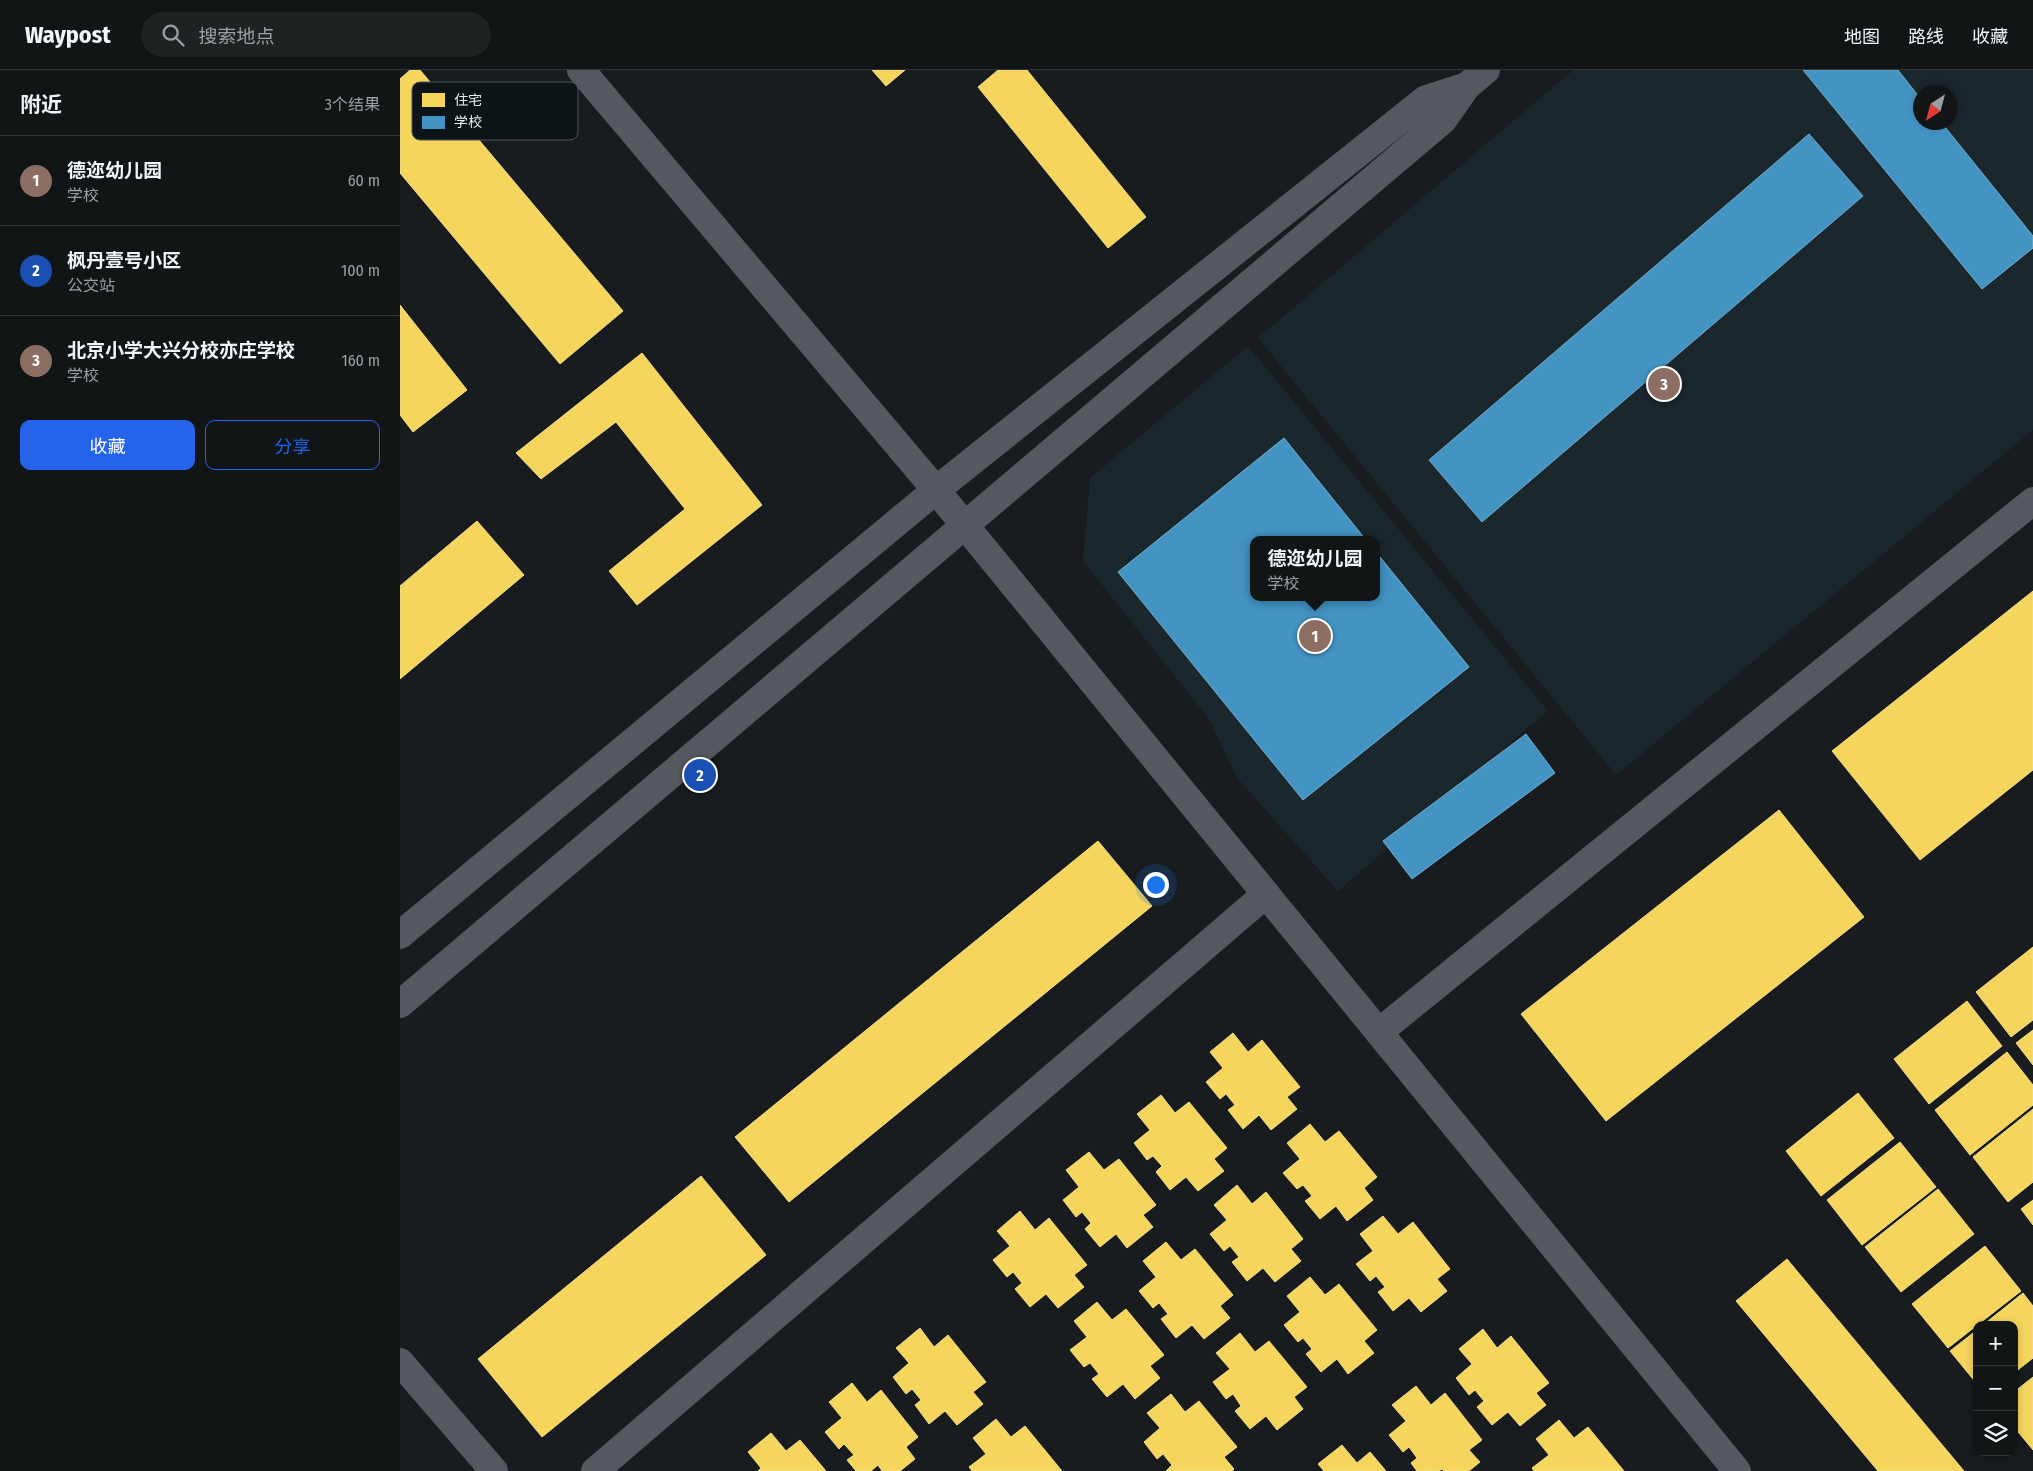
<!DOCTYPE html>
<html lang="zh">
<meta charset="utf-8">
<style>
:root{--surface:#121516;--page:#1f2223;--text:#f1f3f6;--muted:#9c9fa1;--line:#313435;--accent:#2563eb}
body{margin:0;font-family:"Fira Sans Condensed","Noto Sans SC",sans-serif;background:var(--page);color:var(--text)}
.controls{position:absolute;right:15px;bottom:15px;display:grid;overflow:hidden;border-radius:10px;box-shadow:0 2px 8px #0003}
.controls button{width:45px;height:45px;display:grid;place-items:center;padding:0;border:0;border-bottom:1px solid var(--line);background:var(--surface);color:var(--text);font:25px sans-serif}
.compass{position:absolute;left:1513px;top:15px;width:45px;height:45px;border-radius:50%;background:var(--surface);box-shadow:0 2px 8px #0003;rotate:216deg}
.you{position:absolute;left:755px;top:814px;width:18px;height:18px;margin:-12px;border:4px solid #fff;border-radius:50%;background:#1a73e8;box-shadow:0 0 0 8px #1a73e833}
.badge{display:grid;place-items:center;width:32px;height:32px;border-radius:50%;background:var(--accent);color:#fff;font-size:16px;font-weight:700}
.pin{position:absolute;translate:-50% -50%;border:2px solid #fff;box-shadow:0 1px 5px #0006}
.popup{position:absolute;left:850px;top:466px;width:130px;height:65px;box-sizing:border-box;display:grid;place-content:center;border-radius:10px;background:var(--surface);filter:drop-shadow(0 1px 4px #0005);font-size:16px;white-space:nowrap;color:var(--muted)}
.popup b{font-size:19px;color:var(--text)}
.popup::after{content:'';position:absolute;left:50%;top:100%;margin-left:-10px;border:10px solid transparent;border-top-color:var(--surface)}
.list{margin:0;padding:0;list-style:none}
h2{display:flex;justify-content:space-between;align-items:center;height:65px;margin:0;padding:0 20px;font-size:21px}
h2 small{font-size:16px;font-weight:400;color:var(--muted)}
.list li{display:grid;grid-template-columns:32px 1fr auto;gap:15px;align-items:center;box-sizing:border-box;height:90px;padding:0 20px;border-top:1px solid var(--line)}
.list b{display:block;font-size:19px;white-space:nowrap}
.list p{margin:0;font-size:16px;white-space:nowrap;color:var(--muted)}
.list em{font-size:16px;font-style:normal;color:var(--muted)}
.actions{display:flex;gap:10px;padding:15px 20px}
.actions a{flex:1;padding:11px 0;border:1px solid var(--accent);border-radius:10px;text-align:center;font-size:18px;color:var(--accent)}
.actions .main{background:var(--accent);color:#fff}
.icon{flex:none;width:28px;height:28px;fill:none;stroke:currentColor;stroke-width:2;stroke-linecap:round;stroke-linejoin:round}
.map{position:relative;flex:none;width:1633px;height:1401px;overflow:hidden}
header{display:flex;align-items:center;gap:30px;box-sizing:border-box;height:70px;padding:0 25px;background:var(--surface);border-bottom:1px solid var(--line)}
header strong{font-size:24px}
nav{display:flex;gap:28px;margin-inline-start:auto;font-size:18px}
.search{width:350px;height:45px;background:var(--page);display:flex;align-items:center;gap:12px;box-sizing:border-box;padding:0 18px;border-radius:28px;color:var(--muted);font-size:19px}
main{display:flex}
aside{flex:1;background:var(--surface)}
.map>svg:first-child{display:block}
.built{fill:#1a272c;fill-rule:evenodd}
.homes{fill:#f6d55c;stroke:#f2dc88}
.schools{fill:#4393c3;stroke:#74aed0}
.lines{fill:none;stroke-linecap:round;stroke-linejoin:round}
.minor{stroke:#54585f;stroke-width:28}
.key{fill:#0d1417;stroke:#4e5558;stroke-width:1}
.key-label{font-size:14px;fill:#e7edef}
</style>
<header>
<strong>Waypost</strong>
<div class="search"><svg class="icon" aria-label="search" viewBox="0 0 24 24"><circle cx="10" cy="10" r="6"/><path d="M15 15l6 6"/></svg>搜索地点</div>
<nav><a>地图</a><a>路线</a><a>收藏</a></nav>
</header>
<main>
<aside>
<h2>附近<small>3个结果</small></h2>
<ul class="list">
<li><span class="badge" style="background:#8d6e63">1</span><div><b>德迩幼儿园</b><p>学校</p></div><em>60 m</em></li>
<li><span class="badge" style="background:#1a4fb4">2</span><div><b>枫丹壹号小区</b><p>公交站</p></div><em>100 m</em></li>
<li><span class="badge" style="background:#8d6e63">3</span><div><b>北京小学大兴分校亦庄学校</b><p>学校</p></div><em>160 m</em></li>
</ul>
<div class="actions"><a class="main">收藏</a><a>分享</a></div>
</aside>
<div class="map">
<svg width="1633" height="1401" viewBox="0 0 1633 1401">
<rect width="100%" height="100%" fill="#181c1e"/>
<!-- built -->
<g class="built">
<path d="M 1173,0 L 1633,0 L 1633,360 L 1216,705 L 858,268 ZM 1520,22 L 1550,22 L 1550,52 L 1520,52 Z"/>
<path d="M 848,276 L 1148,641 L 938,821 L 837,708 L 809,649 L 683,491 L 690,408 ZM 854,470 L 976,470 L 976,527 L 854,527 Z"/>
</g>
<!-- homes -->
<g class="homes">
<path d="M 10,0 L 20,0 L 223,241 L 160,294 L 0,103 L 0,9 Z"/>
<path d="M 472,0 L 505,0 L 486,16 Z"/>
<path d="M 598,0 L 627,0 L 746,147 L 708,178 L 578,17 Z"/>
<path d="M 0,235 L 67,320 L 13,362 L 0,345 Z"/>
<path d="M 242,283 L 362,435 L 237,535 L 209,501 L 285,439 L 216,352 L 141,409 L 116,383 Z"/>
<path d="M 77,451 L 124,505 L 0,609 L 0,516 Z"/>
<path d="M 1633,521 L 1633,700 L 1520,790 L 1432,681 Z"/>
<path d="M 1379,740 L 1464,847 L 1206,1051 L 1121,944 Z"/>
<path d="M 698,771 L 752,836 L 389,1132 L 335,1067 Z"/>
<path d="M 1633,877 L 1633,950 L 1611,967 L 1576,922 Z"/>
<path d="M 1567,931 L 1602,976 L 1529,1034 L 1494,989 Z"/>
<path d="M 1633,960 L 1633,995 L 1616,973 Z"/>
<path d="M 833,963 L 848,982 L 862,970 L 900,1017 L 887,1027 L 897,1039 L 871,1060 L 859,1045 L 843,1059 L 828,1040 L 835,1035 L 826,1024 L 820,1029 L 806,1012 L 823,998 L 810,982 Z"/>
<path d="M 1607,982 L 1633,1015 L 1633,1035 L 1570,1085 L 1535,1040 Z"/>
<path d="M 1458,1023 L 1494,1068 L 1421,1126 L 1386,1081 Z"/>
<path d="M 761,1025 L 775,1043 L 789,1032 L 827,1078 L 814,1089 L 824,1101 L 798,1121 L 786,1107 L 770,1120 L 756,1102 L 762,1096 L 753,1086 L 747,1090 L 734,1073 L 750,1060 L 737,1044 Z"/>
<path d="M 1633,1039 L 1633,1112 L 1608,1132 L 1573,1087 Z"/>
<path d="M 910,1054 L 925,1072 L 939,1061 L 977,1107 L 964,1118 L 973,1130 L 947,1151 L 936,1136 L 920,1149 L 905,1131 L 912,1126 L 903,1115 L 897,1119 L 883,1103 L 900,1089 L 887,1073 Z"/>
<path d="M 1500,1072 L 1536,1117 L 1462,1175 L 1427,1130 Z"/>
<path d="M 689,1082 L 704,1100 L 719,1089 L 756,1135 L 743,1145 L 753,1157 L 727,1178 L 716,1164 L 700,1177 L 685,1159 L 691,1153 L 682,1142 L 676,1147 L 663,1130 L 679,1117 L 666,1100 Z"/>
<path d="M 301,1106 L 366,1185 L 142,1367 L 78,1289 Z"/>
<path d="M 837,1115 L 852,1134 L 866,1122 L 903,1169 L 891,1179 L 901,1191 L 875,1212 L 863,1198 L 847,1211 L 832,1192 L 839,1187 L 830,1176 L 824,1181 L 810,1164 L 827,1150 L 814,1135 Z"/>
<path d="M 1538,1119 L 1574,1164 L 1501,1222 L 1465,1177 Z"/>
<path d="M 1633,1130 L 1633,1155 L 1621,1139 Z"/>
<path d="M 620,1141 L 635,1160 L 649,1148 L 687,1195 L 674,1205 L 684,1217 L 658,1238 L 646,1224 L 630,1237 L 615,1219 L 622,1213 L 613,1202 L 607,1207 L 593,1190 L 610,1176 L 597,1161 Z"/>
<path d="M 983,1146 L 998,1164 L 1013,1152 L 1050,1199 L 1037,1209 L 1047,1221 L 1021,1242 L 1009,1228 L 993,1241 L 978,1222 L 985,1217 L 976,1206 L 970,1211 L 956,1194 L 973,1181 L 960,1164 Z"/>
<path d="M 766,1172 L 781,1190 L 795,1179 L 833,1225 L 820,1236 L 830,1248 L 804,1269 L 792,1255 L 776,1268 L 761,1249 L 768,1244 L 759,1233 L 753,1238 L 739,1221 L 756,1207 L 743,1191 Z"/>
<path d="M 1585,1176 L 1621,1221 L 1548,1278 L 1512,1234 Z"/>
<path d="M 1387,1189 L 1564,1401 L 1478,1401 L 1336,1231 Z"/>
<path d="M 910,1207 L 925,1225 L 939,1214 L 977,1260 L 964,1271 L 974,1283 L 948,1304 L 937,1289 L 921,1302 L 906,1284 L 912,1279 L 903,1268 L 898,1272 L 884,1255 L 900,1242 L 887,1226 Z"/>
<path d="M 1623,1223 L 1633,1236 L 1633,1288 L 1614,1303 L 1614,1255 L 1583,1255 Z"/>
<path d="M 697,1232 L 712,1250 L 726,1239 L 764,1285 L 750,1296 L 760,1308 L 735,1329 L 723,1314 L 707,1327 L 692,1309 L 699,1304 L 690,1293 L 684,1297 L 670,1280 L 687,1267 L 674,1251 Z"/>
<path d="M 520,1258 L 534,1277 L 548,1265 L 586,1312 L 573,1322 L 583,1334 L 557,1355 L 545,1341 L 529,1354 L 515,1335 L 521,1330 L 512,1319 L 506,1324 L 493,1307 L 509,1293 L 496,1278 Z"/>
<path d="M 1083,1259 L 1097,1278 L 1111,1266 L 1149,1313 L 1136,1323 L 1146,1335 L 1120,1356 L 1108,1342 L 1092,1355 L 1077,1337 L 1084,1331 L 1075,1320 L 1069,1325 L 1056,1308 L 1072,1294 L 1059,1279 Z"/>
<path d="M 1577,1260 L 1577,1314 L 1550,1281 Z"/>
<path d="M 840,1263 L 855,1282 L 869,1271 L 907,1317 L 894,1327 L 903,1339 L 877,1360 L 866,1346 L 850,1359 L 835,1341 L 841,1336 L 833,1324 L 826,1329 L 813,1312 L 830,1299 L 816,1283 Z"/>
<path d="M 1633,1307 L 1633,1380 L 1614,1357 L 1614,1322 Z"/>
<path d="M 452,1313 L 467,1332 L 481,1320 L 518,1367 L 506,1377 L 515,1389 L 500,1401 L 482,1401 L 478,1395 L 471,1401 L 456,1401 L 447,1390 L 454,1385 L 444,1374 L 439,1379 L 425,1362 L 442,1348 L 429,1332 Z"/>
<path d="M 1016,1316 L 1031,1335 L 1045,1323 L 1082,1370 L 1069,1380 L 1080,1392 L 1069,1401 L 1044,1401 L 1042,1399 L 1039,1401 L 1017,1401 L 1011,1393 L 1017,1388 L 1009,1377 L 1003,1382 L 989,1365 L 1006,1351 L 992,1335 Z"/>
<path d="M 771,1324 L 785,1342 L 799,1331 L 837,1377 L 824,1387 L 834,1399 L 832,1401 L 766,1401 L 772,1395 L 763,1384 L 757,1389 L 744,1372 L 760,1358 L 747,1343 Z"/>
<path d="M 596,1349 L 611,1367 L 625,1356 L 662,1401 L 572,1401 L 569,1397 L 586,1384 L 573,1368 Z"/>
<path d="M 1159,1350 L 1174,1368 L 1188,1357 L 1224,1401 L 1134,1401 L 1132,1398 L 1149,1385 L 1136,1369 Z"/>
<path d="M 371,1363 L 386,1381 L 400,1370 L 426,1401 L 358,1401 L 361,1398 L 348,1382 Z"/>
<path d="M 942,1375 L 957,1393 L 970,1382 L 986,1401 L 924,1401 L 918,1394 Z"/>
</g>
<!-- schools -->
<g class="schools">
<path d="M 1403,0 L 1498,0 L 1520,28 L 1520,52 L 1541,52 L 1633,166 L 1633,178 L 1582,219 Z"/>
<path d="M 1409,64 L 1463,126 L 1082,452 L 1029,390 Z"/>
<path d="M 884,368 L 966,470 L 854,470 L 854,527 L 976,527 L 976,482 L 1069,597 L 903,730 L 718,502 Z"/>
<path d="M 1126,664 L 1155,703 L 1012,809 L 983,771 Z"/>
</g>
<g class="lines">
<!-- minor -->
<g class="minor">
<path d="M 181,0 L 536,420 L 1337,1401"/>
<path d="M 0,865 L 536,420 L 1026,29 L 1067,16"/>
<path d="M 0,934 L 1043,50 L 1067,16 L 1086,0"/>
<path d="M 979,962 L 1633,431"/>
<path d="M 0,1292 L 94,1401"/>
<path d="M 195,1401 L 866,824"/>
</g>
</g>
<!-- legend -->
<rect x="12" y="12" width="166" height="58" rx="8" class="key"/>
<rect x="22" y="23" width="23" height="14" fill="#f6d55c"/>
<rect x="22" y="46" width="23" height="13" fill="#4393c3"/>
<g class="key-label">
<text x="54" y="35">住宅</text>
<text x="54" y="57">学校</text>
</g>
</svg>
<div class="controls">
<button>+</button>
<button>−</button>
<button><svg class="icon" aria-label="layers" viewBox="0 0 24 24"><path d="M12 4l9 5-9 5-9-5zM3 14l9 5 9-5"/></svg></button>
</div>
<svg class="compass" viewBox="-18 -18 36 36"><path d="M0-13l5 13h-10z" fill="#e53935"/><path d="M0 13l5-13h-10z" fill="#9c9fa1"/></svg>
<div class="you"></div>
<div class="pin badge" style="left:915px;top:566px;background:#8d6e63">1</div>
<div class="popup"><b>德迩幼儿园</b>学校</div>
<div class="pin badge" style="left:300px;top:705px;background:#1a4fb4">2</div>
<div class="pin badge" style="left:1264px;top:314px;background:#8d6e63">3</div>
</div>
</main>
